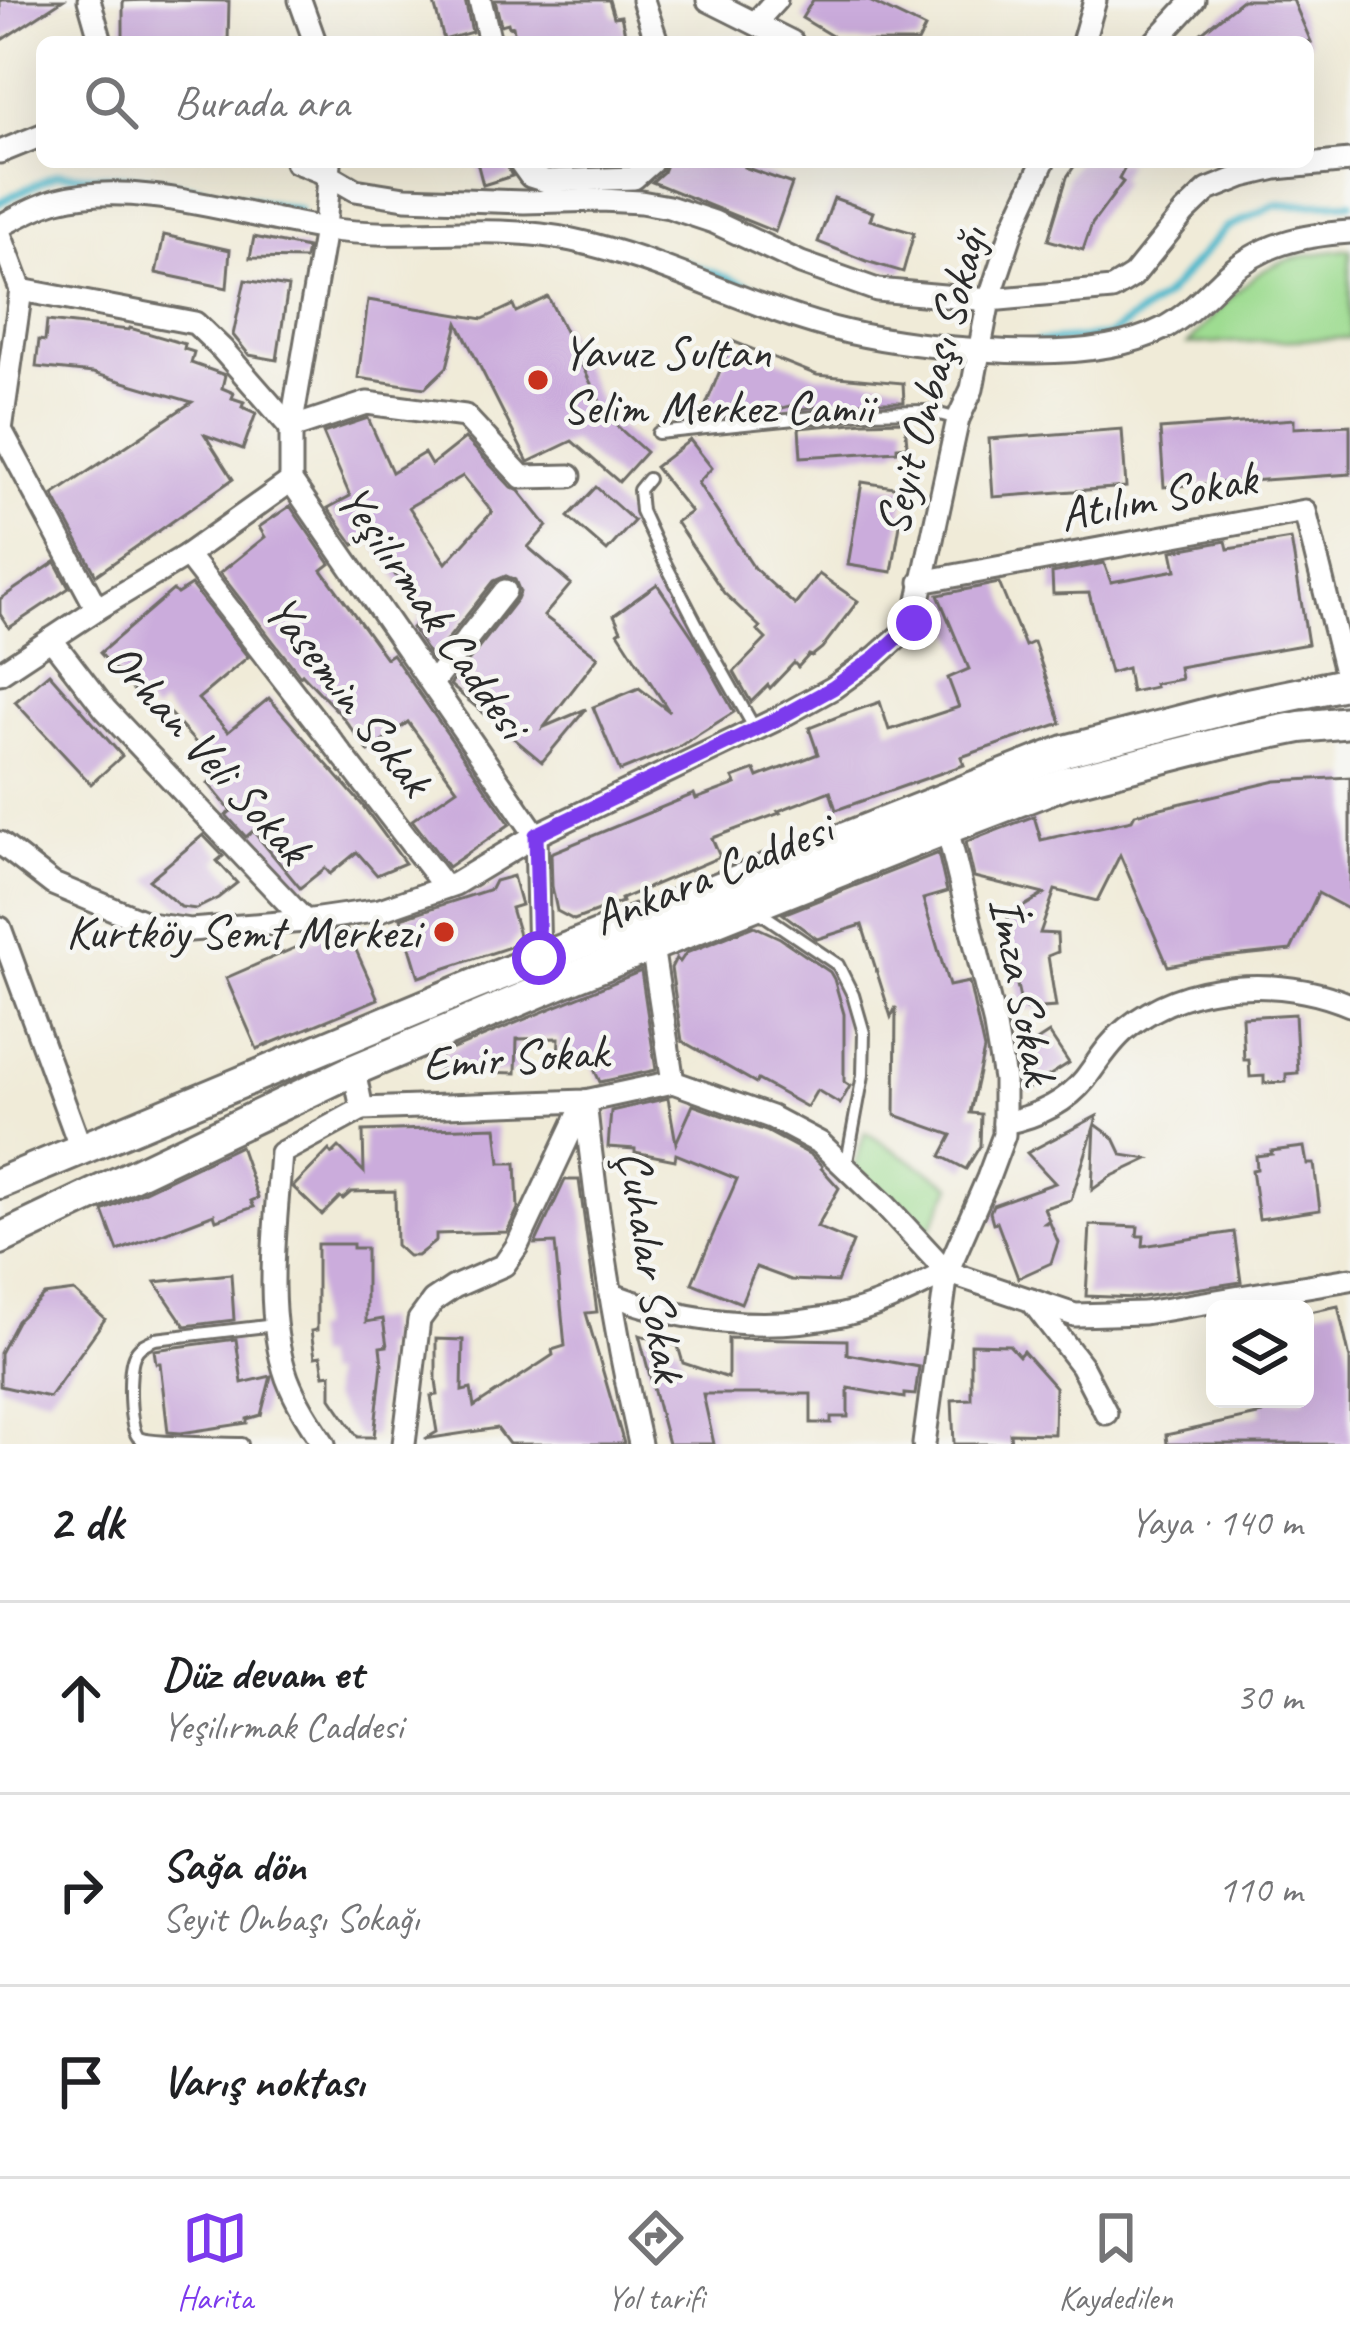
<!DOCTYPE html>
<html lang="tr">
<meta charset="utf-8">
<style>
:root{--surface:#fff;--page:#f6f6f6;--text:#202124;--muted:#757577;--line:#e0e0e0;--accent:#7c3aed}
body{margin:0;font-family:Caveat,sans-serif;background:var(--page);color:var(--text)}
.controls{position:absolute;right:36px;bottom:36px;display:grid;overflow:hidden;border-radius:18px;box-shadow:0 12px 48px #0002}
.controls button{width:108px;height:108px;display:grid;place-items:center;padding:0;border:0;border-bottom:3px solid var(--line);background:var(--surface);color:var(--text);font:60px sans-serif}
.stop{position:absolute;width:36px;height:36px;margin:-27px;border:9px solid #7c3aed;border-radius:50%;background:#fff}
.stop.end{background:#7c3aed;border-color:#fff;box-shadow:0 3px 12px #0008}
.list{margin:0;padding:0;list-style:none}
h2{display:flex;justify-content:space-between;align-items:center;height:156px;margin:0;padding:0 48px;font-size:51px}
h2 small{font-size:39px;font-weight:400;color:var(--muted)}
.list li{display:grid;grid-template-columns:78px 1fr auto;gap:36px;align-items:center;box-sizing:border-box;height:192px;padding:0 48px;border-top:3px solid var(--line)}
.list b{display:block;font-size:45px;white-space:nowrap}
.list p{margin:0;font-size:39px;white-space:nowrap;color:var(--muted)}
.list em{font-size:39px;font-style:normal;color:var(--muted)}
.icon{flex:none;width:66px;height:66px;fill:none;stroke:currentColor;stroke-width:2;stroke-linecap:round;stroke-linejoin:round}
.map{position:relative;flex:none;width:1350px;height:1444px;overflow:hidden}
.search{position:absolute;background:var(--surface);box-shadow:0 12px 48px #0002;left:36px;right:36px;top:36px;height:132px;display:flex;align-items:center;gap:30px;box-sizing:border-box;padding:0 42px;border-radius:18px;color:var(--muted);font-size:45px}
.sheet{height:732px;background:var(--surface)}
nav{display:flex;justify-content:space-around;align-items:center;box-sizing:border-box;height:168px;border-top:3px solid var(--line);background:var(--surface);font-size:33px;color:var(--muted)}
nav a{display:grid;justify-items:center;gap:6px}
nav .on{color:var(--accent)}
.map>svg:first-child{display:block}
.green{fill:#9edc91;stroke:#64845e;stroke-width:3}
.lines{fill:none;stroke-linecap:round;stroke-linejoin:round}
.stream{stroke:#4fb9cc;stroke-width:8}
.building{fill:#cbacdc;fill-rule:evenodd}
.lane-casing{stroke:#706e68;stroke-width:16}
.street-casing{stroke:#706e68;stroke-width:27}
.primary-casing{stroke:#706e68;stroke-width:36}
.lane{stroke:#fff;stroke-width:10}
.street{stroke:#fff;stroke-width:21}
.primary{stroke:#fff;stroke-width:30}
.route{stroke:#7c3aed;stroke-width:15}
.poi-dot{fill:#c8321e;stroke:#f6f6f2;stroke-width:4.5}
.labels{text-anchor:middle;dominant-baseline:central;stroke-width:9;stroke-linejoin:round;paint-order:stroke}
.poi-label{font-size:48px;fill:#2b2b2b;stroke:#f6f6f2;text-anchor:start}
.street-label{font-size:48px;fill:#2b2b2b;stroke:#f6f6f2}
</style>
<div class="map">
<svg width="1350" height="1444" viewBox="0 0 1350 1444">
<rect width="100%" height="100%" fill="#f6f6f2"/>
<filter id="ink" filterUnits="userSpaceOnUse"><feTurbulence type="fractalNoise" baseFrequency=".00833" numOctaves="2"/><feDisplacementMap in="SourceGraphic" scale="24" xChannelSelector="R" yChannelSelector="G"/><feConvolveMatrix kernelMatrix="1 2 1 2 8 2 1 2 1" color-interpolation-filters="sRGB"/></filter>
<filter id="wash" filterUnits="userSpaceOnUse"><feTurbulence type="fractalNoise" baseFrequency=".004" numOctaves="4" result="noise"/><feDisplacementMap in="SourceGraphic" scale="48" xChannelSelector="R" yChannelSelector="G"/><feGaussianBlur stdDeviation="2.7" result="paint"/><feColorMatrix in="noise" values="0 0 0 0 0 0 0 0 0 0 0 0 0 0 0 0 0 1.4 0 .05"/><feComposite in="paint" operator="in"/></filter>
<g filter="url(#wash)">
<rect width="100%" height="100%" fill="#f0ebd8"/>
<!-- green -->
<g class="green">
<path d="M 1350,249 L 1350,338 L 1188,344 C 1213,318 1240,281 1274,265 C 1297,255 1325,252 1350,249 Z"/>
<path d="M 865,1132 L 952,1186 L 927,1235 L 853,1171 Z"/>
</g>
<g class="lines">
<!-- stream -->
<g class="stream">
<path d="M 0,202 L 57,174 L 147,179 L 298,210"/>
<path d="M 614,238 L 842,319"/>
<path d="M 1038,342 L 1108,336 L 1164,297 L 1225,229 L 1276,205 L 1350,203"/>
</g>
</g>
<g id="blocks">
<!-- building -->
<g class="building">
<path d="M 0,0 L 63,0 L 0,41 Z"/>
<path d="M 147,0 L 229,1 L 228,42 L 123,42 L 123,1 Z"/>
<path d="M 433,0 L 465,0 L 472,32 L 444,40 Z"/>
<path d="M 495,0 L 609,0 L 614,17 L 621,16 L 627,42 L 516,42 L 513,26 L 509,27 L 508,23 L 501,25 Z"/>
<path d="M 813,0 L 867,0 L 925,28 L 918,42 L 842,42 L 802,18 Z"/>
<path d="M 1242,0 L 1293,0 L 1311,42 L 1190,42 Z"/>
<path d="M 477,162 L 505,162 L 512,176 L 483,185 Z"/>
<path d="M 667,162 L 746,162 L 744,167 L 792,184 L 775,232 L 652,182 L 663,172 Z"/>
<path d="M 1077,162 L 1128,162 L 1119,179 L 1123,182 L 1092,224 L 1083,250 L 1048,240 L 1067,177 Z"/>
<path d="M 834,198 L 873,212 L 870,220 L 914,233 L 903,272 L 866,261 L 818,242 Z"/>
<path d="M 164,235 L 230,250 L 227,288 L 156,273 Z"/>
<path d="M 254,237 L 307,248 L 305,259 L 250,258 Z"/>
<path d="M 245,280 L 288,287 L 277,360 L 249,355 L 233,335 Z"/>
<path d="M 548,297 L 608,418 L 646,452 L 619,482 L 572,441 L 528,462 L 458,323 L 447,367 L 425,388 L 358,378 L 368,300 L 483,319 L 513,305 L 516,312 Z"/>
<path d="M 47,321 L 129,330 L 130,328 L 185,344 L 184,349 L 194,352 L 191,363 L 225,375 L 222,388 L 234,393 L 232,398 L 244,402 L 242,407 L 256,413 L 243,449 L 205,435 L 233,479 L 96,575 L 53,495 L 192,402 L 93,373 L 36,367 L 39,340 L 45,341 Z"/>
<path d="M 732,341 L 817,375 L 903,383 L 904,402 L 863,402 L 798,409 L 798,404 L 766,412 L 722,417 L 704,410 Z"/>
<path d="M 368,418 L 392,472 L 424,453 L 431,465 L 465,438 L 511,487 L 519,491 L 547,526 L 528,547 L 571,584 L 544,616 L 598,657 L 544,727 L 586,709 L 542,762 L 450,685 L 517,599 L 520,592 L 515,580 L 506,576 L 494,581 L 432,659 L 412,628 L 422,617 L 392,570 L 369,537 L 354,545 L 328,508 L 350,496 L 323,433 ZM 463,476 L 492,512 L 446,563 L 409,507 Z"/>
<path d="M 1294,419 L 1294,428 L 1350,425 L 1350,474 L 1164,487 L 1160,429 Z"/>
<path d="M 905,421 L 907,446 L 897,447 L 897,451 L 801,457 L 799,428 L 864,422 Z"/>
<path d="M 1122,429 L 1126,487 L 993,497 L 989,439 Z"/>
<path d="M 690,440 L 712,468 L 698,483 L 754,568 L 795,605 L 819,574 L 858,601 L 822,648 L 812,656 L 809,655 L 798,667 L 794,663 L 770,688 L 768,685 L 751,702 L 734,672 L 766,639 L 757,630 L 760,627 L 724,593 L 676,522 L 691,512 L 655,467 Z"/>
<path d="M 862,482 L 906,489 L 892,572 L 848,565 Z"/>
<path d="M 596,487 L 634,521 L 607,551 L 568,517 Z"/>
<path d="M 290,506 L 330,564 L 322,570 L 386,658 L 392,654 L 510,824 L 448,867 L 412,820 L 457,789 L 408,722 L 369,752 L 341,715 L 302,674 L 300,676 L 220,573 L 265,537 L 259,527 Z"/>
<path d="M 1291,539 L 1308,644 L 1179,667 L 1181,679 L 1154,684 L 1155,687 L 1131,692 L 1127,668 L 1110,673 L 1089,593 L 1053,594 L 1052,573 L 1104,563 L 1111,582 L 1176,570 L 1172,551 L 1226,541 L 1228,549 Z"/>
<path d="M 55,562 L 69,588 L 9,628 L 0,614 L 0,599 Z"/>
<path d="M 999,583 L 1025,646 L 1034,642 L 1061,723 L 961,757 L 964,765 L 836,810 L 830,791 L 778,811 L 780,813 L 712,838 L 720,857 L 621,899 L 622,902 L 574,920 L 557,911 L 552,886 L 551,853 L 694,794 L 696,799 L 736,784 L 733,778 L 755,770 L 758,777 L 818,754 L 809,728 L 842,715 L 880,702 L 889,730 L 959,707 L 948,678 L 969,669 L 938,595 Z"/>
<path d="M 657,584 L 694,639 L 734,712 L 677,748 L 620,771 L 593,707 L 639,688 L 669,711 L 618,632 L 621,630 L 614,615 Z"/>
<path d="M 191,585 L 248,657 L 198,699 L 228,732 L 269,698 L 363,806 L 405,863 L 377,875 L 357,852 L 330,874 L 325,868 L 300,888 L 253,831 L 246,837 L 226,815 L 231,811 L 208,783 L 222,772 L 162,705 L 154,713 L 100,653 L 173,590 L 177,594 Z"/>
<path d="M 49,673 L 122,756 L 91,784 L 15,702 Z"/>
<path d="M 1350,777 L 1350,910 L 1318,893 L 1291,950 L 1204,959 L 1168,966 L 1120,855 L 1097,901 L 1055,890 L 1040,933 L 1057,934 L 1058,952 L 1048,956 L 1056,1007 L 1026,1009 L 1020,999 L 1005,928 L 1008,916 L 1044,894 L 974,877 L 966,842 L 1034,816 L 1041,840 L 1132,820 L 1135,814 L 1276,781 Z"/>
<path d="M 203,835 L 223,856 L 217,861 L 237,883 L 218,898 L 196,909 L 181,907 L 149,880 Z"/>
<path d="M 938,853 L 947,892 L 923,899 L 949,986 L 969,982 L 984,1050 L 970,1113 L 981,1114 L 980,1146 L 966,1169 L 941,1156 L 952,1135 L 895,1115 L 896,1007 L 891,1017 L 862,925 L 817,939 L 783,914 Z"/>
<path d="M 513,876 L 521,905 L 511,908 L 519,935 L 510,947 L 419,977 L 401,918 L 491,889 L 495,881 Z"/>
<path d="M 754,926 L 780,938 L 830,972 L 834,979 L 844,1014 L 844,1082 L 850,1086 L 840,1104 L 817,1090 L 807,1107 L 758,1080 L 756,1083 L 682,1041 L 671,968 L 676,958 L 680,962 L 686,953 Z"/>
<path d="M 347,930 L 378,999 L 257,1049 L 226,978 L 331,932 Z"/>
<path d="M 641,971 L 656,1070 L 600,1082 L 589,1058 L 558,1058 L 559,1038 L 517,1039 L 516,1073 L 440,1071 L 441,1054 Z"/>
<path d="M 1295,1014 L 1298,1073 L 1286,1074 L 1286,1082 L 1264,1083 L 1264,1076 L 1250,1077 L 1249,1060 L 1244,1060 L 1242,1017 Z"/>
<path d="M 1049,1033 L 1069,1063 L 1025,1091 L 1019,1081 L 1015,1055 Z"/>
<path d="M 668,1098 L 676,1143 L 693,1105 L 766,1131 L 811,1155 L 822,1166 L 821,1168 L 839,1188 L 817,1227 L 853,1242 L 837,1282 L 791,1280 L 756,1267 L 741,1303 L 692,1283 L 737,1179 L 676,1154 L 675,1160 L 635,1152 L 635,1149 L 608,1147 L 611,1111 Z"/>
<path d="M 1097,1116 L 1095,1124 L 1114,1138 L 1122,1155 L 1148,1159 L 1110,1177 L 1092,1190 L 1095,1124 L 1071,1200 L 1044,1208 L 1049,1220 L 1045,1223 L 1050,1223 L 1058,1242 L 1051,1263 L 1018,1278 L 997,1222 L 993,1223 L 990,1212 L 993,1205 L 1055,1183 L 1027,1153 Z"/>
<path d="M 496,1127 L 500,1163 L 516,1163 L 518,1209 L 507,1232 L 436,1234 L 436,1241 L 417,1256 L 408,1256 L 396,1245 L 395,1191 L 351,1192 L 343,1199 L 340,1197 L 322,1215 L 293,1187 L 329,1150 L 332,1154 L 339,1147 L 364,1172 L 363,1131 Z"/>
<path d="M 240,1146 L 258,1198 L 251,1201 L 254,1207 L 216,1220 L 214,1214 L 118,1251 L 103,1211 Z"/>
<path d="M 1304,1147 L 1307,1164 L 1314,1164 L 1320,1210 L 1259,1219 L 1252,1170 L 1257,1169 L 1256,1156 L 1272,1154 L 1271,1151 Z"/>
<path d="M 565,1180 L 579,1180 L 597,1312 L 586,1313 L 624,1444 L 509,1444 L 497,1428 L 425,1439 L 437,1432 L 431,1396 L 438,1395 L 436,1380 L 436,1339 L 463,1340 L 462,1391 L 471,1389 L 474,1407 L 553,1355 L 552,1350 L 565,1346 L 555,1243 L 535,1244 Z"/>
<path d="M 1090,1225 L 1138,1227 L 1137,1236 L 1144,1236 L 1143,1246 L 1234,1232 L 1241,1282 L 1136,1298 L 1086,1296 Z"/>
<path d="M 317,1244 L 353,1244 L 353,1248 L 366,1248 L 366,1322 L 383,1319 L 387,1346 L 380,1347 L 382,1364 L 374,1437 L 358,1437 L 331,1398 L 331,1374 L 324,1375 L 321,1356 L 315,1357 L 311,1331 L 317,1330 Z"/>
<path d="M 231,1274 L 234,1320 L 185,1326 L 155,1282 Z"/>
<path d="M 74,1291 L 105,1319 L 49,1397 L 0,1386 L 0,1353 L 17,1321 L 44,1295 Z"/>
<path d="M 1338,1306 L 1350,1359 L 1350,1444 L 1167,1444 L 1166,1435 L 1262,1414 L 1259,1399 L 1305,1399 L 1305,1313 Z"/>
<path d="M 639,1335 L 678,1346 L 683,1363 L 728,1378 L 728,1338 L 847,1340 L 847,1354 L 919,1367 L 915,1395 L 904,1394 L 904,1398 L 848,1388 L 848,1417 L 831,1417 L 831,1423 L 811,1423 L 811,1394 L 703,1394 L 714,1444 L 668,1444 Z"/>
<path d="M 236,1339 L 242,1383 L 271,1376 L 261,1415 L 247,1419 L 247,1423 L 181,1433 L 168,1432 L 160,1363 L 156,1363 L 154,1350 Z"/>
<path d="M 971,1344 L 1009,1345 L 1019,1356 L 1023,1351 L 1055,1387 L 1054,1434 L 1010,1433 L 1011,1444 L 954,1444 L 952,1400 L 971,1399 Z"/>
</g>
</g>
</g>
<g filter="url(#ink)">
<use href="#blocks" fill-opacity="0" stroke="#706e68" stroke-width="3"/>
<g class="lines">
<defs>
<g id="lane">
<path d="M 658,433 L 863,412 L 928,411 L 958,419"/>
<path d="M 648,479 L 639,490 L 641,511 L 664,561 L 707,644 L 755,729"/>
<path d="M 758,911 L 838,965 L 853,995 L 864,1033 L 863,1075 L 846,1167"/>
<path d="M 242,1444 C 223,1443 152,1444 139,1438 C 128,1429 128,1370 134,1356 C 138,1346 146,1343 155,1339 L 275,1325"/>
</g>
<g id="street">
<path d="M 89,0 L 101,42"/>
<path d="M 300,0 L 315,42"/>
<path d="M 480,0 L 490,42"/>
<path d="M 643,0 L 657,42"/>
<path d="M 708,0 L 792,42"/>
<path d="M 755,23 L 776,0"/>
<path d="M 1083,42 L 1095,0"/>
<path d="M 1155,42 L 1194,0"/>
<path d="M 0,152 L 42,135"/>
<path d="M 296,162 L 329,175 L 355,190 L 405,198 L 524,202 L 601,200 L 641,202 L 669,207 L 714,222 L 801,263 L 877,290 L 989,300 L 1112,289 L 1133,276 L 1184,213 L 1208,190 L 1243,176 L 1276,168 L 1350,161"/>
<path d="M 520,162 L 530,176 L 546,181 L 634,178 L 652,162"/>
<path d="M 330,163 L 325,229 L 291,428 L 291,481 L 536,835 L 539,959"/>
<path d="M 0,226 C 18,217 38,205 58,200 C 139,179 244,217 327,229 C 408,241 491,222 572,240 C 667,260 753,310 848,332 C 887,341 943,348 983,350 C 1037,354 1113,354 1162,329 C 1186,317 1206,295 1225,277 C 1261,244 1302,235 1350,232"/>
<path d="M 0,234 L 21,290"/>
<path d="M 187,555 L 444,886"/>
<path d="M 921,582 L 1305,511 L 1348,684"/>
<path d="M 97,609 L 1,430 L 21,290 L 195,323 L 222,349 L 291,428 L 367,403 L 465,416 L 522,477 L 570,476"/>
<path d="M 51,639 L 105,709 L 305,921"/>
<path d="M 0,673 L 97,609 L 187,555 L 291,481"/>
<path d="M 433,682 L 505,591"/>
<path d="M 0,843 L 53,884 L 149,924 L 190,930 L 305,921 L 380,910 L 455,884 L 536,835 L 775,720 L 833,688 L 876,657 L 914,623 L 958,419 L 972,389 L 989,300 L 1014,225 L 1043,162"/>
<path d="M 0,928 L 81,1149"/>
<path d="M 652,946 L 673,1082 L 771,1117 L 820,1143 L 885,1205 L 947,1272 L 1075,1315 L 1144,1313 L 1350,1279"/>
<path d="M 585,1101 C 597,1217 614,1331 640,1444"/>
<path d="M 362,1109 L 585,1101 L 673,1082"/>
<path d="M 1004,1123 C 1034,1117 1065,1104 1085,1079 C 1098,1062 1109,1043 1126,1029 C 1186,979 1281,976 1350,1005"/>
<path d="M 610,1294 C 684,1322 764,1332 842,1315 C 878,1307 915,1289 947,1272"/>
<path d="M 1031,1300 L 1081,1365 L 1106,1413"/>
<path d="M 324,1444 C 310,1423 296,1402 287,1378 C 263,1311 276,1224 281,1153 L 362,1109 L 354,1070"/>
<path d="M 404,1444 L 419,1320 L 433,1301 L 454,1287 L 504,1265 L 517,1246 L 585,1101"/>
<path d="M 924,1444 L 947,1272 L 988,1178 L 1004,1135 L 1004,1079 L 994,1021 L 947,828"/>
</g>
<g id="primary">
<path d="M 0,1183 L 474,985 L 1065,751 L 1238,706 L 1350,683"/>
<path d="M 0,1239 L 354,1070 L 574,977 L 955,825 L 1067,782 L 1225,742 L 1300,727 L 1350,722"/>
</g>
</defs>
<!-- lane casing -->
<use href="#lane" class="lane-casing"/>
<!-- street casing -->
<use href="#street" class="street-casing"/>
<!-- primary casing -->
<use href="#primary" class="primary-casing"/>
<!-- lane -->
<use href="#lane" class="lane"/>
<!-- street -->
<use href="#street" class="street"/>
<!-- primary -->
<use href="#primary" class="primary"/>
</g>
</g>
<g class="lines" filter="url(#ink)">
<!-- route -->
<path class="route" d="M 539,958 L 536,835 L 775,720 L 833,688 L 876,657 L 914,623"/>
</g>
<!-- markers -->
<g class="poi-dot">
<circle cx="538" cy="380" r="12"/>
<circle cx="444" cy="932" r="12"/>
</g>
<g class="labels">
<!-- poi labels -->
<g class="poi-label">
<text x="562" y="352">Yavuz Sultan<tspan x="562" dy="55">Selim Merkez Camii</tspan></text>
<text x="420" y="932" text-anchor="end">Kurtköy Semt Merkezi</text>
</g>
<!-- street labels -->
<g class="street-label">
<text transform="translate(931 381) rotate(-75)">Seyit Onbaşı Sokağı</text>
<text transform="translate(1158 496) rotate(-11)">Atılım Sokak</text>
<text transform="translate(433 611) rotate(55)">Yeşilırmak Caddesi</text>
<text transform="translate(349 695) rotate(52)">Yasemin Sokak</text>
<text transform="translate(208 753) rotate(48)">Orhan Veli Sokak</text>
<text transform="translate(712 873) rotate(-22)">Ankara Caddesi</text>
<text transform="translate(1023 990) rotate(79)">İmza Sokak</text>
<text transform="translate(515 1057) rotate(-4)">Emir Sokak</text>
<text transform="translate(652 1266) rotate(81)">Çuhalar Sokak</text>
</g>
</g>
</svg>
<div class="controls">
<button><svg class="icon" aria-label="layers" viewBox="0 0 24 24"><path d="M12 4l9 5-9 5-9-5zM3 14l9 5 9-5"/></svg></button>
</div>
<div class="stop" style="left:539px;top:958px"></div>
<div class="stop end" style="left:914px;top:623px"></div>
<div class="search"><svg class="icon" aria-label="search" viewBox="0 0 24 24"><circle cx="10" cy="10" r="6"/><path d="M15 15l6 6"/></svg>Burada ara</div>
</div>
<section class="sheet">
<h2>2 dk<small>Yaya · 140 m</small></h2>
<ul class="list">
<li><svg class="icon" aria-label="ahead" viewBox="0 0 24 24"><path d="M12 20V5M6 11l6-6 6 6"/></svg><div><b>Düz devam et</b><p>Yeşilırmak Caddesi</p></div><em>30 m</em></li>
<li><svg class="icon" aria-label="right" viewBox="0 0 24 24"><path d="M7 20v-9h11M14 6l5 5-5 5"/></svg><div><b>Sağa dön</b><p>Seyit Onbaşı Sokağı</p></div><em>110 m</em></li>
<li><svg class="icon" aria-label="arrive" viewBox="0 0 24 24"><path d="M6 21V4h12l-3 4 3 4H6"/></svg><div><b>Varış noktası</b></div></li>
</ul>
</section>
<nav>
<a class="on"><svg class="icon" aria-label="map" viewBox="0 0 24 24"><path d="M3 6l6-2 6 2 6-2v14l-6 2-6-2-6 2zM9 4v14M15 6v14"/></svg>Harita</a>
<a><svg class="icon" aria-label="directions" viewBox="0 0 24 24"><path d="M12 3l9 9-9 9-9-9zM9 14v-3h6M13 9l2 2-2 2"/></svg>Yol tarifi</a>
<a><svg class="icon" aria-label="saved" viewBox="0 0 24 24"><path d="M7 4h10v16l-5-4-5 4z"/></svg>Kaydedilen</a>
</nav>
